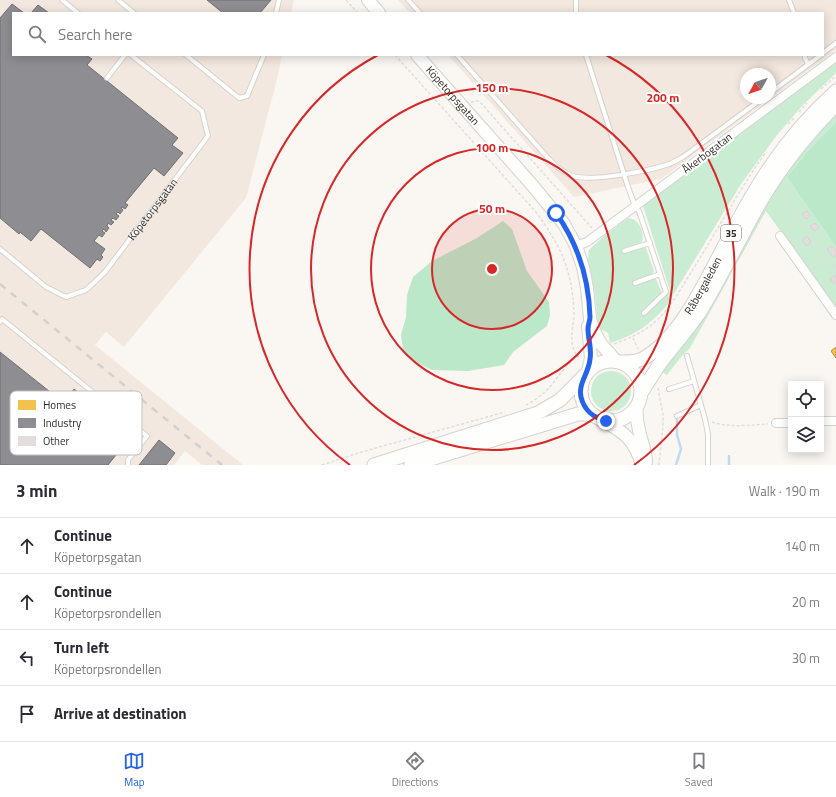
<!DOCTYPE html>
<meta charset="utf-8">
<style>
:root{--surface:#fff;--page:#f2f2f3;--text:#2b2b33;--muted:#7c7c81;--line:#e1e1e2;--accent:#2563eb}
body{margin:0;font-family:"Titillium Web",sans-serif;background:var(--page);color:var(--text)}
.controls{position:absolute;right:12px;bottom:12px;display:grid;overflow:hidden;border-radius:0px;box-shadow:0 2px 10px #0003}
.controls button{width:36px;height:36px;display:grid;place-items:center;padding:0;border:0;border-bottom:1px solid var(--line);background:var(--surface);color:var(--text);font:20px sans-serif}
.compass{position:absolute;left:740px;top:68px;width:36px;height:36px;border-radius:50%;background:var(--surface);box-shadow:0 2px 10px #0003;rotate:230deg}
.stop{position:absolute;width:12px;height:12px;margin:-9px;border:3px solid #2563eb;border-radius:50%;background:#fff}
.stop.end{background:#2563eb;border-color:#fff;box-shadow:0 1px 4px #0008}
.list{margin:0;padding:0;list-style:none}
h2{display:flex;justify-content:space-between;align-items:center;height:52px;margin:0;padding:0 16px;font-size:17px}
h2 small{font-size:13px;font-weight:400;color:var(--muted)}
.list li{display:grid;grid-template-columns:26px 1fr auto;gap:12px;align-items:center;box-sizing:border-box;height:56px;padding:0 16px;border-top:1px solid var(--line)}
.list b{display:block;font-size:15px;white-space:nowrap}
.list p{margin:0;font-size:13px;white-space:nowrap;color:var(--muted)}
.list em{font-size:13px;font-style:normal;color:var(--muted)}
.icon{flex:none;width:22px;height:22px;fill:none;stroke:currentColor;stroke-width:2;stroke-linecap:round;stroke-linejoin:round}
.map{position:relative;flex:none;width:836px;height:465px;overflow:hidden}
.search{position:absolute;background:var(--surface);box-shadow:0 2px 10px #0003;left:12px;right:12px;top:12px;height:44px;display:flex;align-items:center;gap:10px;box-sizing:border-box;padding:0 14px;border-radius:0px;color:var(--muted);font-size:15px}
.sheet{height:276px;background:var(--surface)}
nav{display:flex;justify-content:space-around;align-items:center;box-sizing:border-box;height:56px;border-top:1px solid var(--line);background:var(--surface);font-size:11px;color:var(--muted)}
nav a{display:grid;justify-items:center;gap:2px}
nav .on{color:var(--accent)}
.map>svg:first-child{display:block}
.built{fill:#f3e8df;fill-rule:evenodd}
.green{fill:#caecd3}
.forest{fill:#bbe8c9}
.homes{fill:#f2c14e;stroke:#b89443}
.industry{fill:#8d8d92;stroke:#717072}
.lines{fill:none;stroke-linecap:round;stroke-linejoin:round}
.stream{stroke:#c1d9f3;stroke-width:2.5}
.building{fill:#e3dedd;stroke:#d6d2d2}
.lane-casing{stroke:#d5d2cf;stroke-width:6}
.street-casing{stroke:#d5d2cf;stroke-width:10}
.secondary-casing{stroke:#d5d2cf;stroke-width:14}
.primary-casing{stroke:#d5d2cf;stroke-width:15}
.path{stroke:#dfdddd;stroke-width:1.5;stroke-dasharray:3 2;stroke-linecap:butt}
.lane{stroke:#fefefd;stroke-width:4}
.street{stroke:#fefefd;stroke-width:8}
.secondary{stroke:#fefefd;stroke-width:12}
.primary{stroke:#fefefd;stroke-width:13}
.rail{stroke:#d2d1cf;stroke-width:2.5;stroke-dasharray:7 7;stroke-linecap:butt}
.route{stroke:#2563eb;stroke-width:5}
.ring{fill:none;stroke:#d62828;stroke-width:2}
.labels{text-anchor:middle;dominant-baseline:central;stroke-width:4;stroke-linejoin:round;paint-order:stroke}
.shield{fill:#fff;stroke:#6d6b68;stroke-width:1}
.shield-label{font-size:10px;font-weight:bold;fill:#2f2b28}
.street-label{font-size:11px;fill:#2f2b28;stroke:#fff}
.key{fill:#fff;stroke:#c1bfbe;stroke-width:1}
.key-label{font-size:11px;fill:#2f2b28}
.centre{fill:#d62828;stroke:#fff;stroke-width:2}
.ring-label{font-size:12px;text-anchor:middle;font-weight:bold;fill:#d62828;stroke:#fff;stroke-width:4;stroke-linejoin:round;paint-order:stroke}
</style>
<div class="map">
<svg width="836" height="465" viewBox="0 0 836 465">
<rect width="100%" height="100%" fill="#faf6f2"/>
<!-- built -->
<g class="built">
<path d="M 0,0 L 294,0 L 291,13 L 13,13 L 13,55 L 282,55 L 276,83 L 246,198 L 124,347 L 106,332 L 95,345 L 243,465 L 202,465 L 185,451 L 174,465 L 0,465 Z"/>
<path d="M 398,0 L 836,0 L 836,50 L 661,179 L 574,197 L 448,55 L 823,55 L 823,13 L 410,13 ZM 746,74 L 770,74 L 770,98 L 746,98 Z"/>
</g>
<!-- green -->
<g class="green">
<path d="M 836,63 L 836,73 L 802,106 L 777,135 L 741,184 L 667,305 C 650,325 635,335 610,343 L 608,333 L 599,328 L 598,325 L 595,293 L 588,261 L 589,250 L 603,237 L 628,218 C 639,218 645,233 642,242 L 622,250 L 623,253 L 645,247 L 646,248 L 654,271 L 651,276 L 633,283 L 634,285 L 653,279 L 656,279 L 662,293 L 661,295 L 642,313 L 644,315 L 670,291 L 643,206 Z"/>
<path d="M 836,113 L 836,122 L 808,151 L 787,177 L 836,247 L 836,308 L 766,211 L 690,348 L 681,357 L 667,375 L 662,372 L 701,321 L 763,208 L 785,175 L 808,143 Z"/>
<circle cx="611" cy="391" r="20"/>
</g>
<!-- forest -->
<g class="forest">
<path d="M 836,122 L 836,247 L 787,177 L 808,151 Z"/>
<path d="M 503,221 L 512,229 L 527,271 L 549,302 L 550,315 L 547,326 L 513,352 L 504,365 L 468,371 L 432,370 L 412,360 L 403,350 L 401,335 L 406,317 L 407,295 L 413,277 L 432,261 L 477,238 Z"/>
</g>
<!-- homes -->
<path class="homes" d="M 836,347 L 836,358 L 831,351 Z"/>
<!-- industry -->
<g class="industry">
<path d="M 207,0 L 271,0 L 260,13 L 223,13 Z"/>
<path d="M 12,4 L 24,13 L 13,13 L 13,55 L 86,55 L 92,59 L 87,65 L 178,138 L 172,145 L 183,153 L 164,176 L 154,168 L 125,203 L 128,205 L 125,209 L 122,207 L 121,208 L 123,210 L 120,214 L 118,212 L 116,214 L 119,216 L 116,220 L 113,218 L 111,220 L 114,222 L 111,225 L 108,223 L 107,226 L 109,228 L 106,232 L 104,229 L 102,231 L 105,233 L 102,237 L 99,235 L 94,241 L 105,249 L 101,255 L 103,257 L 100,261 L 97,259 L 90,268 L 41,229 L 31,241 L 20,232 L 19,234 L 0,218 L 0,18 Z"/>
<path d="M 38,5 L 49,13 L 31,13 Z"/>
<path d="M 0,352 L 64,403 L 74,389 L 132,435 L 108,465 L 0,465 Z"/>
<path d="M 159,440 L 175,453 L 166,465 L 139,465 Z"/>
</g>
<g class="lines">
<!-- stream -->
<g class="stream">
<path d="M 676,465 L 681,449 L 677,435 L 677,420"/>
<path d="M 729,465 L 729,456"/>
</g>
</g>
<!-- building -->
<g class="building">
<path d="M 807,211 L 810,216 L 806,219 L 802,214 Z"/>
<path d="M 815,223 L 819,228 L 814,231 L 810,226 Z"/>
<path d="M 807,236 L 811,242 L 807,246 L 802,240 Z"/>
<path d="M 832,246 L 836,251 L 836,254 L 833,257 L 827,249 Z"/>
<path d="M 835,275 L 836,277 L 836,282 L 834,284 L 830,279 Z"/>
</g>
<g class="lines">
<defs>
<g id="lane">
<path d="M 62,0 L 78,13"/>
<path d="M 118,0 L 134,13"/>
<path d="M 408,0 L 420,13"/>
<path d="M 576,0 L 576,13"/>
<path d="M 789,0 L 794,13"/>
<path d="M 276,13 L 279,0"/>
<path d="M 823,53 L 836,43"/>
<path d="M 186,55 L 239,98 L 247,96 L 264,55"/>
<path d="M 457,55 L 548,158 C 555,165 563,173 573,176 C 592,182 649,171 669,164 C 674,162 679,159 683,157 L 763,98"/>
<path d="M 586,55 L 628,187 L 635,206 L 639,211 L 666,292 L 644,313"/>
<path d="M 805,55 L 805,58 L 808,64"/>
<path d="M 107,78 L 125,55"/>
<path d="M 770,93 L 821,55"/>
<path id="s1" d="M 0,249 L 46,287 L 66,297 L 86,290 L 105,272 L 208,136 L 202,111 L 131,55"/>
<path d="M 624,251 L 650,243"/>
<path d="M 635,283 L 660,274"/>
<path d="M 0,322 L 2,319 L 147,436 L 128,460 L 128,465"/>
<path d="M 687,356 L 705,419 L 708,434 L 708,465"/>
<path d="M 669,389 L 694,381"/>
<path d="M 677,416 L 701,405"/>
</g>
<g id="street">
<path d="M 780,236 L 836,315"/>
<path d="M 576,246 L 587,242 L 836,57"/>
<path d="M 821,421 L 836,421"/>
<path d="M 776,423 L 791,423"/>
</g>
<g id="secondary">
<path d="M 368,0 L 379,13"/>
<path id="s2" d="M 417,55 L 533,186 L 564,224 L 576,246 L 583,267 L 587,288 L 590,319 L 593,329 L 601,344 L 616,361"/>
<path d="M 588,371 L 591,358 L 588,326"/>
<path d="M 637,407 C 636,415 637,422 639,430 C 641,441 646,450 646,462"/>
<path d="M 602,420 C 624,432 635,440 642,465"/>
</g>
<g id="primary">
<circle cx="611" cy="391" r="30"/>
<path id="s3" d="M 622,362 C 629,362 636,362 642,359 C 676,342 701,290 718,258 C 732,231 747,202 764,176 C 784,145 808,116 836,91"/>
<path d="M 641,393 L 661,362 L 689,327 L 700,312 C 721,277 739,240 759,204 C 780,168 806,135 836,105"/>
<path d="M 374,465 L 538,413 L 560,400 L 584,376"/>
<path d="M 411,465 L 578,414 L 586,414 L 595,416"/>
</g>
</defs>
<!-- lane casing -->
<use href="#lane" class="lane-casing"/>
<!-- street casing -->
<use href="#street" class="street-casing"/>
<!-- secondary casing -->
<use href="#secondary" class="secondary-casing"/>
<!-- primary casing -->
<use href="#primary" class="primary-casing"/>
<!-- path -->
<g class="path">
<path d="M 346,0 L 358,13"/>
<path d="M 395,55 L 535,211 C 560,244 572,269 574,312 C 574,322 571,332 572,342 C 572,347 575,352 577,357"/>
<path d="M 821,89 L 836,76"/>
<path d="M 471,102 L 477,101 L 480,102 L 592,228"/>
<path d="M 799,112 L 807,103"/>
<path d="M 788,124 L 794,118"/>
<path d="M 782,195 L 836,270"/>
<path d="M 787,232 L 799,218"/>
<path d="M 814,269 L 825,255"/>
<path d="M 633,338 L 638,349"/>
<path d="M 614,344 C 630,338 644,332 656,321 C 671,307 680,290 690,274 C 716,233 738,191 766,152"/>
<path d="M 658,388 L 663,414 L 663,425 L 659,465"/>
<path d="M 526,405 C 534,401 542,395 549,388 C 559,377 567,361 581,355"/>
<path d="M 712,422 C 729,428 751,425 768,424"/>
<path d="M 322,465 L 358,453 L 505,412"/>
</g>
<!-- lane -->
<use href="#lane" class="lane"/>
<!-- street -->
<use href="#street" class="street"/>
<!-- secondary -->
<use href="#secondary" class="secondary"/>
<!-- primary -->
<use href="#primary" class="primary"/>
<!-- rail -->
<path class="rail" d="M 0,284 L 222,465"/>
</g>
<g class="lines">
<!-- route -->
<path class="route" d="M 556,213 C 578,244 589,279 590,317 C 590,321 588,324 588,329 C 588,339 592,349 590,359 C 589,373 578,383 581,397 C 584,410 594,418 606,421"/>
</g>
<!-- distance rings -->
<circle cx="492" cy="269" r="60" fill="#d62828" fill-opacity=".12"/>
<g class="ring">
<circle cx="492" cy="269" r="60"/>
<circle cx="492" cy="269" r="121"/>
<circle cx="492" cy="269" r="181"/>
<path d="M350 465A242 242 0 0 1 378 55M606 55A242 242 0 0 1 634 465"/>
</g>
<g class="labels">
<!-- shield labels -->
<rect class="shield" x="721" y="225" width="20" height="16" rx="3"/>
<g class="shield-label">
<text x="731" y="233">35</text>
</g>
<!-- street labels -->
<g class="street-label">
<text stroke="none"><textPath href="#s2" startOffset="54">Köpetorpsgatan</textPath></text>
<text transform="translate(707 153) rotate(-37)">Åkerbogatan</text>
<text stroke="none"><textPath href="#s1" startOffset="208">Köpetorpsgatan</textPath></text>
<text stroke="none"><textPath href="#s3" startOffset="117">Råbergaleden</textPath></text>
</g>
</g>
<!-- legend -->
<rect x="10" y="391" width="132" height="64" rx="6" class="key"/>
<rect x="18" y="400" width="18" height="10" fill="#f2c14e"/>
<rect x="18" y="418" width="18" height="10" fill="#8d8d92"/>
<rect x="18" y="436" width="18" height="10" fill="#e3dedd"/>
<g class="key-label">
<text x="43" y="409">Homes</text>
<text x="43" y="427">Industry</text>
<text x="43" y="445">Other</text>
</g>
<circle cx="492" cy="269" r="6" class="centre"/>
<g class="ring-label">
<text x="492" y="92">150 m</text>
<text x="663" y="102">200 m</text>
<text x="492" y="152">100 m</text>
<text x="492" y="213">50 m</text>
</g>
</svg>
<div class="controls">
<button><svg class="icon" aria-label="locate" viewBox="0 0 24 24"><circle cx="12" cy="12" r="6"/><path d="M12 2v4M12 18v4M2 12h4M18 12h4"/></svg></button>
<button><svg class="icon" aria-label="layers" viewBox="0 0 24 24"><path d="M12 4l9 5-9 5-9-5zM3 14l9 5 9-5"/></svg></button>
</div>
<svg class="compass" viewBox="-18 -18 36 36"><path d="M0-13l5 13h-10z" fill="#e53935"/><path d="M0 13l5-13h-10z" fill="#7c7c81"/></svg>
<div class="stop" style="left:556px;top:213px"></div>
<div class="stop end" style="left:606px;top:421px"></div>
<div class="search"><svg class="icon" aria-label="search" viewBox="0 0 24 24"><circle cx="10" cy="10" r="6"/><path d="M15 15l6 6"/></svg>Search here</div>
</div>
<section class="sheet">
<h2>3 min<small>Walk · 190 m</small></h2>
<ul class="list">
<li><svg class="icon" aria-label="ahead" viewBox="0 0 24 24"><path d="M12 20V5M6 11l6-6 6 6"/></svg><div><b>Continue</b><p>Köpetorpsgatan</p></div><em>140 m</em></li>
<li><svg class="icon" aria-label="ahead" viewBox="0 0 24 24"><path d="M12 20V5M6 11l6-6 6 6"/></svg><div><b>Continue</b><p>Köpetorpsrondellen</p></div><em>20 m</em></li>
<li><svg class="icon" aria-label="left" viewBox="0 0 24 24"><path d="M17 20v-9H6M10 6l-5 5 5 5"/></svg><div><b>Turn left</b><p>Köpetorpsrondellen</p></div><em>30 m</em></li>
<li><svg class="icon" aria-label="arrive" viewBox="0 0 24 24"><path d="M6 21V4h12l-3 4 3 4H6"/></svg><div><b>Arrive at destination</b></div></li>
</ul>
</section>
<nav>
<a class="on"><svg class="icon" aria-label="map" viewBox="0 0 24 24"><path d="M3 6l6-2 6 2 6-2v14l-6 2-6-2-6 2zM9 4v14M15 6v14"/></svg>Map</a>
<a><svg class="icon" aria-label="directions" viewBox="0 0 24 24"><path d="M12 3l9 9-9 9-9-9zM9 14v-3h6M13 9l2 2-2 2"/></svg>Directions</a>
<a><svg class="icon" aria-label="saved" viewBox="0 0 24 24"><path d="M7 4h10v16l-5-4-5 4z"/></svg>Saved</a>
</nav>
